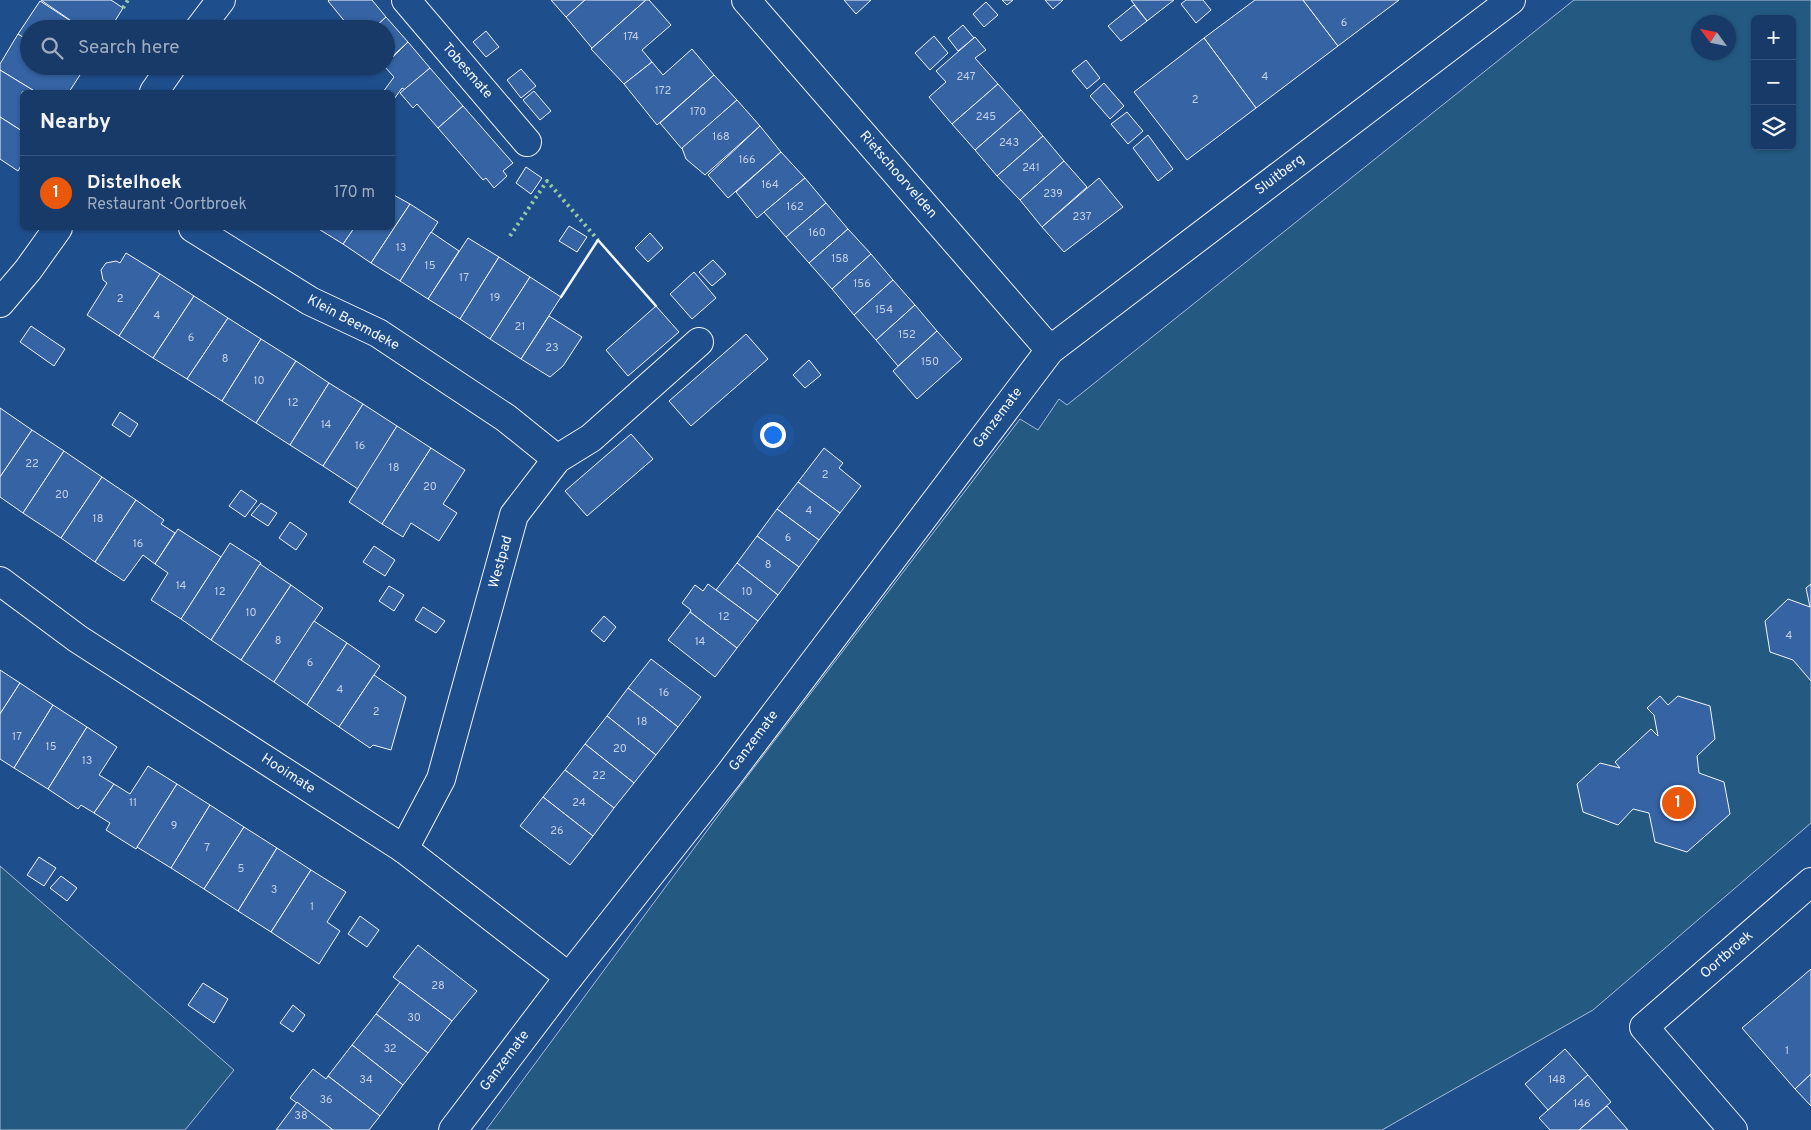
<!DOCTYPE html>
<meta charset="utf-8">
<style>
:root{--surface:#173a69;--page:#244571;--text:#f1f3f6;--muted:#9eadc0;--line:#36547d;--accent:#ea580c}
body{margin:0;font-family:Overpass,sans-serif;background:var(--page);color:var(--text)}
.controls{position:absolute;right:15px;top:15px;display:grid;overflow:hidden;border-radius:8px;box-shadow:0 1px 4px #0004}
.controls button{width:45px;height:45px;display:grid;place-items:center;padding:0;border:0;border-bottom:1px solid var(--line);background:var(--surface);color:var(--text);font:25px sans-serif}
.compass{position:absolute;left:1691px;top:15px;width:45px;height:45px;border-radius:50%;background:var(--surface);box-shadow:0 1px 4px #0004;rotate:303deg}
.you{position:absolute;left:772px;top:434px;width:18px;height:18px;margin:-12px;border:4px solid #fff;border-radius:50%;background:#1a73e8;box-shadow:0 0 0 8px #1a73e833}
.badge{display:grid;place-items:center;width:32px;height:32px;border-radius:50%;background:var(--accent);color:#fff;font-size:16px;font-weight:700}
.pin{position:absolute;translate:-50% -50%;border:2px solid #fff;box-shadow:0 1px 5px #0006}
.list{margin:0;padding:0;list-style:none}
h2{display:flex;justify-content:space-between;align-items:center;height:65px;margin:0;padding:0 20px;font-size:21px}
h2 small{font-size:16px;font-weight:400;color:var(--muted)}
.list li{display:grid;grid-template-columns:32px 1fr auto;gap:15px;align-items:center;box-sizing:border-box;height:75px;padding:0 20px;border-top:1px solid var(--line)}
.list b{display:block;font-size:19px;white-space:nowrap}
.list p{margin:0;font-size:16px;white-space:nowrap;color:var(--muted)}
.list em{font-size:16px;font-style:normal;color:var(--muted)}
.icon{flex:none;width:28px;height:28px;fill:none;stroke:currentColor;stroke-width:2;stroke-linecap:round;stroke-linejoin:round}
.map{position:relative;flex:none;width:1811px;height:1130px;overflow:hidden}
.search{position:absolute;background:var(--surface);box-shadow:0 1px 4px #0004;left:20px;top:20px;width:375px;height:55px;display:flex;align-items:center;gap:12px;box-sizing:border-box;padding:0 18px;border-radius:28px;color:var(--muted);font-size:19px}
.panel{position:absolute;background:var(--surface);box-shadow:0 1px 4px #0004;left:20px;top:90px;width:375px;height:140px;border-radius:8px}
.map>svg:first-child{display:block}
.green{fill:#245a82;stroke:#a8bbd7;fill-rule:evenodd}
.building{fill:#3563a3;stroke:#f2f6ff}
.lines{fill:none;stroke-linecap:round;stroke-linejoin:round}
.minor-casing{stroke:#f2f6ff;stroke-width:30}
.minor{stroke:#1f4e8c;stroke-width:28}
.hedge{stroke:#97c8a6;stroke-width:4;stroke-dasharray:2.5 4;stroke-linecap:butt}
.wall{stroke:#f2f6ff;stroke-width:2.5}
.labels{text-anchor:middle;dominant-baseline:central;stroke-width:4;stroke-linejoin:round;paint-order:stroke}
.number-label{font-size:11px;fill:#c3d1e8}
.street-label{font-size:14px;fill:#f2f6ff;stroke:#1f4e8c}
</style>
<div class="map">
<svg width="1811" height="1130" viewBox="0 0 1811 1130">
<rect width="100%" height="100%" fill="#1f4e8c"/>
<!-- green -->
<g class="green">
<path d="M 1574,0 L 1811,0 L 1811,823 L 1593,1010 L 1382,1130 L 486,1130 L 740,786 L 1020,419 L 1038,430 L 1059,399 L 1067,405 ZM 1755,19 L 1792,19 L 1792,146 L 1755,146 ZM 1698,22 L 1728,22 L 1728,52 L 1698,52 Z"/>
<path d="M 0,866 L 234,1070 L 185,1130 L 0,1130 Z"/>
</g>
<!-- building -->
<g class="building">
<path d="M 41,0 L 111,0 L 123,8 L 110,29 L 83,29 Z"/>
<path d="M 329,0 L 372,0 L 386,17 L 373,29 L 351,29 L 328,1 Z"/>
<path d="M 551,0 L 585,0 L 566,17 Z"/>
<path d="M 585,0 L 646,0 L 592,48 L 566,17 Z"/>
<path d="M 646,0 L 649,0 L 671,25 L 642,50 L 652,62 L 624,84 L 591,49 Z"/>
<path d="M 844,0 L 871,0 L 856,14 Z"/>
<path d="M 1002,0 L 1013,0 L 1007,5 Z"/>
<path d="M 1045,0 L 1063,0 L 1053,9 Z"/>
<path d="M 1131,0 L 1174,0 L 1147,21 Z"/>
<path d="M 1186,0 L 1203,0 L 1211,10 L 1196,23 L 1181,4 Z"/>
<path d="M 1255,0 L 1303,0 L 1338,46 L 1256,108 L 1204,38 Z"/>
<path d="M 1303,0 L 1399,0 L 1338,46 Z"/>
<path d="M 40,1 L 83,29 L 29,29 L 29,41 L 18,34 Z"/>
<path d="M 986,2 L 998,15 L 984,27 L 973,14 Z"/>
<path d="M 1134,5 L 1147,21 L 1121,41 L 1108,26 Z"/>
<path d="M 386,17 L 408,42 L 386,62 L 386,29 L 373,29 Z"/>
<path d="M 963,25 L 974,38 L 958,51 L 948,38 Z"/>
<path d="M 486,31 L 499,47 L 486,57 L 473,42 Z"/>
<path d="M 18,34 L 29,41 L 29,66 L 67,66 L 80,75 L 69,92 L 36,92 L 0,70 L 0,64 Z"/>
<path d="M 934,36 L 948,53 L 930,70 L 915,53 Z"/>
<path d="M 975,37 L 986,50 L 975,58 L 998,84 L 952,124 L 929,97 L 946,82 L 936,71 Z"/>
<path d="M 1204,38 L 1256,108 L 1187,160 L 1134,92 Z"/>
<path d="M 408,42 L 430,68 L 405,90 L 402,88 L 392,102 L 392,92 L 383,92 L 394,77 L 384,66 Z"/>
<path d="M 692,49 L 714,75 L 657,125 L 624,84 L 652,62 L 663,75 Z"/>
<path d="M 1086,60 L 1100,78 L 1087,89 L 1072,71 Z"/>
<path d="M 67,66 L 86,66 L 80,75 Z"/>
<path d="M 430,68 L 463,106 L 438,128 L 417,104 L 413,108 L 400,93 Z"/>
<path d="M 521,69 L 536,86 L 521,98 L 507,80 Z"/>
<path d="M 0,70 L 36,92 L 22,92 L 22,131 L 0,117 Z"/>
<path d="M 714,75 L 737,100 L 682,149 L 660,123 Z"/>
<path d="M 1104,83 L 1124,106 L 1110,119 L 1090,96 Z"/>
<path d="M 998,84 L 1021,110 L 975,150 L 952,124 Z"/>
<path d="M 534,91 L 551,111 L 540,120 L 523,100 Z"/>
<path d="M 737,100 L 760,126 L 705,175 L 686,159 L 682,148 Z"/>
<path d="M 463,106 L 513,163 L 503,171 L 507,176 L 494,188 L 486,178 L 483,180 L 438,128 Z"/>
<path d="M 1021,110 L 1043,136 L 997,176 L 975,150 Z"/>
<path d="M 1127,112 L 1143,131 L 1128,144 L 1111,124 Z"/>
<path d="M 0,117 L 22,131 L 22,164 L 18,171 L 0,159 Z"/>
<path d="M 760,126 L 781,152 L 728,198 L 708,175 Z"/>
<path d="M 1148,135 L 1173,169 L 1158,181 L 1133,148 Z"/>
<path d="M 1043,136 L 1064,161 L 1020,200 L 997,176 Z"/>
<path d="M 781,152 L 805,178 L 757,218 L 736,192 Z"/>
<path d="M 1064,161 L 1087,187 L 1042,227 L 1020,200 Z"/>
<path d="M 526,167 L 542,178 L 531,194 L 516,183 Z"/>
<path d="M 805,178 L 826,203 L 786,237 L 764,212 Z"/>
<path d="M 1099,178 L 1123,207 L 1064,252 L 1042,227 Z"/>
<path d="M 392,194 L 410,204 L 371,263 L 343,244 L 354,228 L 392,228 Z"/>
<path d="M 826,203 L 848,229 L 809,263 L 786,237 Z"/>
<path d="M 410,204 L 438,222 L 400,281 L 371,263 Z"/>
<path d="M 569,226 L 587,237 L 577,252 L 559,241 Z"/>
<path d="M 317,228 L 354,228 L 343,244 Z"/>
<path d="M 848,229 L 871,254 L 832,289 L 809,263 Z"/>
<path d="M 431,232 L 459,251 L 428,299 L 400,281 Z"/>
<path d="M 650,233 L 663,248 L 648,262 L 635,248 Z"/>
<path d="M 468,238 L 499,257 L 460,319 L 428,299 Z"/>
<path d="M 126,253 L 160,274 L 119,336 L 87,315 L 107,283 L 103,280 L 101,270 L 106,263 L 116,261 L 120,263 Z"/>
<path d="M 871,254 L 893,280 L 854,315 L 832,289 Z"/>
<path d="M 499,257 L 530,277 L 490,339 L 460,319 Z"/>
<path d="M 713,260 L 726,274 L 712,286 L 699,272 Z"/>
<path d="M 694,272 L 716,298 L 692,319 L 670,294 Z"/>
<path d="M 160,274 L 194,296 L 153,358 L 119,336 Z"/>
<path d="M 530,277 L 561,297 L 521,359 L 490,339 Z"/>
<path d="M 893,280 L 915,305 L 876,340 L 854,315 Z"/>
<path d="M 194,296 L 228,318 L 187,379 L 153,358 Z"/>
<path d="M 915,305 L 937,331 L 898,366 L 876,340 Z"/>
<path d="M 656,306 L 679,332 L 628,376 L 606,350 Z"/>
<path d="M 549,316 L 582,337 L 563,366 L 550,377 L 521,359 Z"/>
<path d="M 228,318 L 261,339 L 222,401 L 187,379 Z"/>
<path d="M 31,326 L 65,349 L 54,366 L 20,342 Z"/>
<path d="M 937,331 L 962,359 L 917,399 L 893,371 Z"/>
<path d="M 746,334 L 768,359 L 691,426 L 669,401 Z"/>
<path d="M 261,339 L 296,361 L 256,423 L 222,401 Z"/>
<path d="M 809,360 L 821,375 L 805,388 L 793,375 Z"/>
<path d="M 296,361 L 329,383 L 290,445 L 256,423 Z"/>
<path d="M 329,383 L 363,404 L 323,466 L 290,445 Z"/>
<path d="M 363,404 L 397,426 L 358,489 L 323,466 Z"/>
<path d="M 0,408 L 32,430 L 0,477 Z"/>
<path d="M 120,412 L 138,424 L 130,437 L 112,425 Z"/>
<path d="M 397,426 L 431,448 L 382,524 L 349,502 Z"/>
<path d="M 32,430 L 64,451 L 23,513 L 0,497 L 0,477 Z"/>
<path d="M 631,434 L 653,459 L 587,516 L 565,491 Z"/>
<path d="M 431,448 L 465,470 L 443,504 L 457,513 L 439,541 L 411,523 L 403,537 L 382,524 Z"/>
<path d="M 824,448 L 843,463 L 839,468 L 861,486 L 840,513 L 798,482 Z"/>
<path d="M 64,451 L 102,477 L 61,538 L 23,513 Z"/>
<path d="M 102,477 L 136,500 L 95,562 L 61,538 Z"/>
<path d="M 798,482 L 840,513 L 819,540 L 777,509 Z"/>
<path d="M 241,490 L 257,501 L 245,517 L 229,506 Z"/>
<path d="M 136,500 L 164,520 L 161,524 L 175,533 L 155,564 L 143,555 L 124,581 L 95,562 Z"/>
<path d="M 261,503 L 277,513 L 268,526 L 251,515 Z"/>
<path d="M 777,509 L 819,540 L 799,567 L 757,536 Z"/>
<path d="M 290,522 L 307,534 L 296,550 L 279,538 Z"/>
<path d="M 178,529 L 221,557 L 181,619 L 151,600 L 168,573 L 155,564 Z"/>
<path d="M 757,536 L 799,567 L 778,595 L 737,563 Z"/>
<path d="M 230,543 L 261,563 L 211,640 L 181,619 Z"/>
<path d="M 374,546 L 395,560 L 385,576 L 363,562 Z"/>
<path d="M 737,563 L 778,595 L 758,621 L 716,590 Z"/>
<path d="M 260,564 L 291,585 L 241,660 L 211,640 Z"/>
<path d="M 708,584 L 758,621 L 737,648 L 690,612 L 691,610 L 682,603 L 695,585 L 703,591 Z"/>
<path d="M 1811,584 L 1811,681 L 1793,660 L 1770,652 L 1765,621 L 1788,599 L 1810,607 L 1806,588 Z"/>
<path d="M 291,585 L 323,608 L 274,682 L 241,660 Z"/>
<path d="M 389,586 L 404,595 L 394,611 L 379,601 Z"/>
<path d="M 423,607 L 445,621 L 436,633 L 415,620 Z"/>
<path d="M 690,612 L 737,648 L 715,677 L 668,640 Z"/>
<path d="M 604,616 L 616,627 L 604,642 L 591,631 Z"/>
<path d="M 314,621 L 347,643 L 307,705 L 274,682 Z"/>
<path d="M 347,643 L 380,666 L 339,727 L 307,705 Z"/>
<path d="M 651,659 L 701,697 L 678,727 L 628,688 Z"/>
<path d="M 0,670 L 20,683 L 0,714 Z"/>
<path d="M 374,675 L 406,697 L 391,750 L 373,745 L 370,748 L 339,727 Z"/>
<path d="M 20,683 L 53,705 L 14,768 L 0,759 L 0,714 Z"/>
<path d="M 628,688 L 678,727 L 656,755 L 607,716 Z"/>
<path d="M 1660,696 L 1668,705 L 1678,696 L 1710,706 L 1715,739 L 1697,756 L 1699,773 L 1724,782 L 1730,814 L 1687,852 L 1655,842 L 1649,813 L 1633,809 L 1618,825 L 1583,812 L 1577,784 L 1600,763 L 1620,768 L 1615,762 L 1651,729 L 1658,736 L 1654,715 L 1647,708 Z"/>
<path d="M 53,705 L 87,727 L 48,789 L 14,768 Z"/>
<path d="M 607,716 L 656,755 L 634,783 L 585,744 Z"/>
<path d="M 87,727 L 117,747 L 99,775 L 114,784 L 94,813 L 81,805 L 78,809 L 48,789 Z"/>
<path d="M 585,744 L 634,783 L 614,808 L 565,770 Z"/>
<path d="M 148,766 L 177,784 L 136,849 L 106,830 L 110,823 L 94,813 L 114,784 L 130,794 Z"/>
<path d="M 565,770 L 614,808 L 593,836 L 543,797 Z"/>
<path d="M 177,784 L 210,805 L 171,868 L 137,847 Z"/>
<path d="M 543,797 L 593,836 L 570,865 L 520,826 Z"/>
<path d="M 210,805 L 244,827 L 204,889 L 171,868 Z"/>
<path d="M 244,827 L 277,848 L 238,911 L 204,889 Z"/>
<path d="M 277,848 L 311,870 L 271,932 L 238,911 Z"/>
<path d="M 39,857 L 56,868 L 44,886 L 27,875 Z"/>
<path d="M 311,870 L 346,892 L 327,922 L 340,931 L 319,964 L 271,932 Z"/>
<path d="M 61,876 L 77,888 L 67,901 L 50,888 Z"/>
<path d="M 360,916 L 379,930 L 367,947 L 348,934 Z"/>
<path d="M 418,945 L 477,991 L 452,1021 L 393,977 Z"/>
<path d="M 1811,969 L 1811,1074 L 1795,1089 L 1742,1028 Z"/>
<path d="M 400,982 L 452,1021 L 428,1053 L 376,1014 Z"/>
<path d="M 203,983 L 228,999 L 214,1023 L 188,1005 Z"/>
<path d="M 293,1005 L 305,1015 L 293,1032 L 280,1023 Z"/>
<path d="M 376,1014 L 428,1053 L 403,1085 L 352,1045 Z"/>
<path d="M 352,1045 L 403,1085 L 380,1116 L 328,1076 Z"/>
<path d="M 1565,1049 L 1588,1075 L 1548,1110 L 1525,1084 Z"/>
<path d="M 313,1069 L 326,1079 L 328,1076 L 380,1116 L 369,1130 L 333,1130 L 290,1098 Z"/>
<path d="M 1811,1074 L 1811,1106 L 1795,1089 Z"/>
<path d="M 1588,1075 L 1611,1102 L 1579,1130 L 1550,1130 L 1539,1118 Z"/>
<path d="M 297,1102 L 333,1130 L 276,1130 Z"/>
<path d="M 1607,1106 L 1628,1130 L 1579,1130 Z"/>
</g>
<g class="lines">
<defs>
<g id="minor">
<path d="M 406,0 L 527,142"/>
<path d="M 746,0 L 1050,350"/>
<path d="M 199,29 L 221,0"/>
<path d="M 154,92 L 172,66"/>
<path d="M 193,228 L 310,301 L 378,333 L 506,418 L 557,459"/>
<path d="M 0,303 L 28,270 L 58,228"/>
<path d="M 0,581 L 78,639 L 404,849 L 569,977"/>
<path d="M 404,849 L 441,779 L 514,515 L 557,459 L 591,438 L 699,342"/>
<path d="M 453,1130 L 569,977 L 728,776 L 1050,350 L 1511,0"/>
<path d="M 1733,1130 L 1644,1027 L 1811,882"/>
</g>
</defs>
<!-- minor casing -->
<use href="#minor" class="minor-casing"/>
<!-- minor -->
<use href="#minor" class="minor"/>
<!-- hedge -->
<g class="hedge">
<path d="M 123,8 L 128,0"/>
<path d="M 510,236 L 547,181 L 598,240"/>
</g>
<!-- wall -->
<path class="wall" d="M 561,297 L 598,240 L 656,306"/>
</g>
<g class="labels">
<!-- number labels -->
<g class="number-label">
<text x="1344" y="23">6</text>
<text x="631" y="37">174</text>
<text x="966" y="77">247</text>
<text x="1265" y="77">4</text>
<text x="663" y="91">172</text>
<text x="1195" y="100">2</text>
<text x="698" y="112">170</text>
<text x="986" y="117">245</text>
<text x="721" y="137">168</text>
<text x="1009" y="143">243</text>
<text x="747" y="160">166</text>
<text x="1031" y="168">241</text>
<text x="770" y="185">164</text>
<text x="1053" y="194">239</text>
<text x="795" y="207">162</text>
<text x="1082" y="217">237</text>
<text x="817" y="233">160</text>
<text x="401" y="248">13</text>
<text x="840" y="259">158</text>
<text x="430" y="266">15</text>
<text x="464" y="278">17</text>
<text x="862" y="284">156</text>
<text x="495" y="298">19</text>
<text x="120" y="299">2</text>
<text x="884" y="310">154</text>
<text x="157" y="316">4</text>
<text x="520" y="327">21</text>
<text x="907" y="335">152</text>
<text x="191" y="338">6</text>
<text x="552" y="348">23</text>
<text x="225" y="359">8</text>
<text x="930" y="362">150</text>
<text x="259" y="381">10</text>
<text x="293" y="403">12</text>
<text x="326" y="425">14</text>
<text x="360" y="446">16</text>
<text x="32" y="464">22</text>
<text x="394" y="468">18</text>
<text x="825" y="475">2</text>
<text x="430" y="487">20</text>
<text x="62" y="495">20</text>
<text x="809" y="511">4</text>
<text x="98" y="519">18</text>
<text x="788" y="538">6</text>
<text x="138" y="544">16</text>
<text x="768" y="565">8</text>
<text x="181" y="586">14</text>
<text x="220" y="592">12</text>
<text x="747" y="592">10</text>
<text x="251" y="613">10</text>
<text x="724" y="617">12</text>
<text x="1789" y="636">4</text>
<text x="278" y="641">8</text>
<text x="700" y="642">14</text>
<text x="310" y="663">6</text>
<text x="340" y="690">4</text>
<text x="664" y="693">16</text>
<text x="376" y="712">2</text>
<text x="642" y="722">18</text>
<text x="17" y="737">17</text>
<text x="51" y="747">15</text>
<text x="620" y="749">20</text>
<text x="87" y="761">13</text>
<text x="599" y="776">22</text>
<text x="133" y="803">11</text>
<text x="579" y="803">24</text>
<text x="174" y="826">9</text>
<text x="557" y="831">26</text>
<text x="207" y="848">7</text>
<text x="241" y="869">5</text>
<text x="274" y="890">3</text>
<text x="312" y="907">1</text>
<text x="438" y="986">28</text>
<text x="414" y="1018">30</text>
<text x="390" y="1049">32</text>
<text x="1787" y="1051">1</text>
<text x="366" y="1080">34</text>
<text x="1557" y="1080">148</text>
<text x="326" y="1100">36</text>
<text x="1582" y="1104">146</text>
<text x="301" y="1116">38</text>
</g>
<!-- street labels -->
<g class="street-label">
<text transform="translate(467 71) rotate(49)">Tobesmate</text>
<text transform="translate(898 175) rotate(49)">Rietschoorvelden</text>
<text transform="translate(1280 175) rotate(-37)">Sluitberg</text>
<text transform="translate(353 323) rotate(28)">Klein Beemdeke</text>
<text transform="translate(998 418) rotate(-53)">Ganzemate</text>
<text transform="translate(501 562) rotate(-74)">Westpad</text>
<text transform="translate(754 741) rotate(-53)">Ganzemate</text>
<text transform="translate(288 774) rotate(33)">Hooimate</text>
<text transform="translate(1727 955) rotate(-41)">Oortbroek</text>
<text transform="translate(505 1061) rotate(-53)">Ganzemate</text>
</g>
</g>
</svg>
<div class="controls">
<button>+</button>
<button>−</button>
<button><svg class="icon" aria-label="layers" viewBox="0 0 24 24"><path d="M12 4l9 5-9 5-9-5zM3 14l9 5 9-5"/></svg></button>
</div>
<svg class="compass" viewBox="-18 -18 36 36"><path d="M0-13l5 13h-10z" fill="#e53935"/><path d="M0 13l5-13h-10z" fill="#9eadc0"/></svg>
<div class="you"></div>
<div class="pin badge" style="left:1678px;top:803px">1</div>
<div class="search"><svg class="icon" aria-label="search" viewBox="0 0 24 24"><circle cx="10" cy="10" r="6"/><path d="M15 15l6 6"/></svg>Search here</div>
<section class="panel">
<h2>Nearby<small></small></h2>
<ul class="list">
<li><span class="badge">1</span><div><b>Distelhoek</b><p>Restaurant · Oortbroek</p></div><em>170 m</em></li>
</ul>
</section>
</div>
